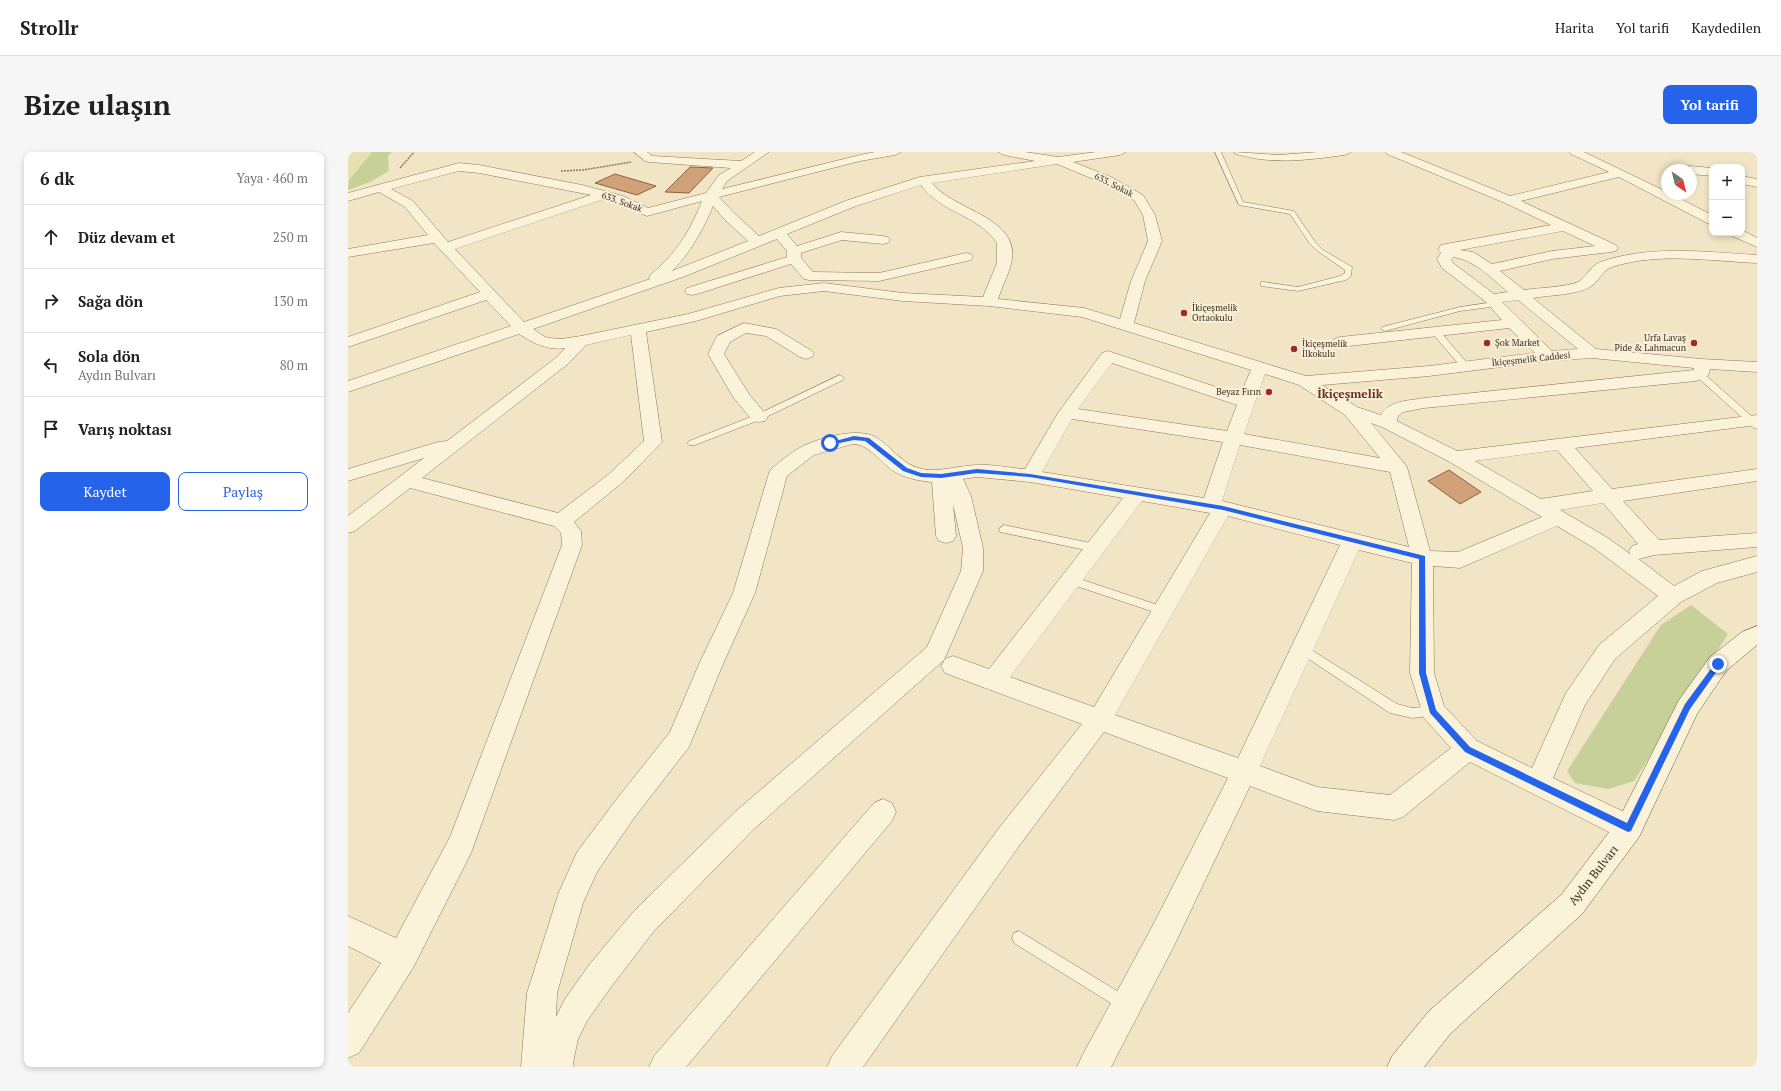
<!DOCTYPE html>
<html lang="tr">
<meta charset="utf-8">
<style>
:root{--surface:#fff;--page:#f6f6f6;--text:#202124;--muted:#757577;--line:#e0e0e0;--accent:#2563eb}
body{margin:0;font-family:"PT Serif",serif;background:var(--page);color:var(--text)}
.controls{position:absolute;right:12px;top:12px;display:grid;overflow:hidden;border-radius:8px;box-shadow:0 2px 6px #0003}
.controls button{width:36px;height:36px;display:grid;place-items:center;padding:0;border:0;border-bottom:1px solid var(--line);background:var(--surface);color:var(--text);font:20px sans-serif}
.compass{position:absolute;left:1313px;top:12px;width:36px;height:36px;border-radius:50%;background:var(--surface);box-shadow:0 2px 6px #0003;rotate:145deg}
.stop{position:absolute;width:12px;height:12px;margin:-9px;border:3px solid #2563eb;border-radius:50%;background:#fff}
.stop.end{background:#2563eb;border-color:#fff;box-shadow:0 1px 4px #0008}
.list{margin:0;padding:0;list-style:none}
h2{display:flex;justify-content:space-between;align-items:center;height:52px;margin:0;padding:0 16px;font-size:17px}
h2 small{font-size:13px;font-weight:400;color:var(--muted)}
.list li{display:grid;grid-template-columns:26px 1fr auto;gap:12px;align-items:center;box-sizing:border-box;height:64px;padding:0 16px;border-top:1px solid var(--line)}
.list b{display:block;font-size:15px;white-space:nowrap}
.list p{margin:0;font-size:13px;white-space:nowrap;color:var(--muted)}
.list em{font-size:13px;font-style:normal;color:var(--muted)}
.actions{display:flex;gap:8px;padding:12px 16px}
.actions a{flex:1;padding:9px 0;border:1px solid var(--accent);border-radius:8px;text-align:center;font-size:14px;color:var(--accent)}
.actions .main{background:var(--accent);color:#fff}
.icon{flex:none;width:22px;height:22px;fill:none;stroke:currentColor;stroke-width:2;stroke-linecap:round;stroke-linejoin:round}
.map{position:relative;flex:none;width:1409px;height:915px;overflow:hidden;border-radius:8px}
header{display:flex;align-items:center;gap:24px;box-sizing:border-box;height:56px;padding:0 20px;background:var(--surface);border-bottom:1px solid var(--line)}
header strong{font-size:19px}
nav{display:flex;gap:22px;margin-inline-start:auto;font-size:14px}
.intro{display:flex;align-items:center;justify-content:space-between;box-sizing:border-box;height:96px;padding:0 24px}
h1{margin:0;font-size:28px}
.button{padding:10px 18px;border-radius:8px;background:var(--accent);color:#fff;font-size:14px;font-weight:700}
main{display:flex;gap:24px;padding:0 24px}
aside{flex:1;background:var(--surface);border-radius:8px;box-shadow:0 2px 6px #0003}
.map>svg:first-child{display:block}
.farmland{fill:#e7e0b3}
.green{fill:#c7d099}
.building{fill:#d1a17a;stroke:#8e613f}
.lines{fill:none;stroke-linecap:round;stroke-linejoin:round}
.service-casing{stroke:#8d775a;stroke-width:1}
.minor-casing{stroke:#8d775a;stroke-width:1}
.secondary-casing{stroke:#6f583d;stroke-width:1}
.path{stroke:#8d775a;stroke-width:1.5;stroke-dasharray:2 1;stroke-linecap:butt}
.service{fill:#fbf2da;fill-rule:evenodd}
.minor{fill:#fbf2da;fill-rule:evenodd}
.secondary{fill:#fbf2da;fill-rule:evenodd}
.route{fill:#2563eb}
.poi-dot{fill:#a02a27;stroke:#f8efd6;stroke-width:1.5}
.labels{text-anchor:middle;dominant-baseline:central;stroke-width:4;stroke-linejoin:round;paint-order:stroke}
.far-street-label{font-size:9px;fill:#3d2e1f;stroke:#f8efd6}
.far-poi-label{font-size:9px;fill:#3d2e1f;stroke:#f8efd6;text-anchor:start}
.far-district-label{font-size:12px;font-weight:bold;fill:#6c2f1c;stroke:#f8efd6}
.near-street-label{font-size:12px;fill:#3d2e1f;stroke:#f8efd6}
</style>
<header>
<strong>Strollr</strong>
<nav><a>Harita</a><a>Yol tarifi</a><a>Kaydedilen</a></nav>
</header>
<div class="intro"><h1>Bize ulaşın</h1><a class="button">Yol tarifi</a></div>
<main>
<aside>
<h2>6 dk<small>Yaya · 460 m</small></h2>
<ul class="list">
<li><svg class="icon" aria-label="ahead" viewBox="0 0 24 24"><path d="M12 20V5M6 11l6-6 6 6"/></svg><div><b>Düz devam et</b></div><em>250 m</em></li>
<li><svg class="icon" aria-label="right" viewBox="0 0 24 24"><path d="M7 20v-9h11M14 6l5 5-5 5"/></svg><div><b>Sağa dön</b></div><em>130 m</em></li>
<li><svg class="icon" aria-label="left" viewBox="0 0 24 24"><path d="M17 20v-9H6M10 6l-5 5 5 5"/></svg><div><b>Sola dön</b><p>Aydın Bulvarı</p></div><em>80 m</em></li>
<li><svg class="icon" aria-label="arrive" viewBox="0 0 24 24"><path d="M6 21V4h12l-3 4 3 4H6"/></svg><div><b>Varış noktası</b></div></li>
</ul>
<div class="actions"><a class="main">Kaydet</a><a>Paylaş</a></div>
</aside>
<div class="map">
<svg width="1409" height="915" viewBox="0 0 1409 915">
<rect width="100%" height="100%" fill="#f1e5c6"/>
<!-- farmland -->
<path class="farmland" d="M 0,0 L 24,0 L 1,28 L 0,38 Z"/>
<!-- green -->
<g class="green">
<path d="M 24,0 L 44,0 L 40,4 L 41,19 L 22,30 L 0,38 L 1,28 Z"/>
<path d="M 1343,453 L 1380,482 L 1286,629 L 1260,637 L 1227,631 L 1219,619 L 1313,473 Z"/>
</g>
<!-- building -->
<g class="building">
<path d="M 342,15 L 365,16 L 341,41 L 317,40 Z"/>
<path d="M 267,22 L 308,34 L 289,43 L 247,31 Z"/>
<path d="M 1101,318 L 1133,340 L 1112,352 L 1080,329 Z"/>
</g>
<g class="lines">
<defs>
<g id="service">
<path d="M 867,0 L 873,0 L 895,50 L 946,59 L 967,90 L 975,98 L 1004,115 L 1003,124 L 998,128 L 950,139 L 913,134 L 913,130 L 916,130 L 950,135 L 992,124 L 997,121 L 997,118 L 971,100 L 962,92 L 942,62 L 891,53 Z"/>
<path d="M 1147,150 L 1151,152 L 1150,154 L 1112,159 L 1037,179 L 1033,177 L 1034,175 L 1112,155 Z"/>
<path d="M 1084,177 L 1090,177 L 1120,212 L 1120,216 L 1114,216 L 1084,181 Z"/>
<path d="M 1348,220 L 1354,220 L 1409,269 L 1409,277 L 1406,276 L 1348,224 Z"/>
<path d="M 492,223 L 496,226 L 495,228 L 414,267 L 347,293 L 341,293 L 339,291 L 341,289 L 408,263 Z"/>
<path d="M 656,373 L 747,392 L 751,393 L 752,396 L 751,399 L 747,400 L 652,380 L 651,377 Z"/>
<path d="M 723,424 L 819,456 L 821,459 L 819,462 L 815,463 L 719,431 L 718,428 L 719,425 Z"/>
<path d="M 954,492 L 1049,552 L 1064,556 L 1085,554 L 1089,555 L 1091,559 L 1089,563 L 1064,566 L 1042,561 L 950,500 L 948,497 L 950,494 Z"/>
<path d="M 671,779 L 784,848 L 787,853 L 784,858 L 779,861 L 774,858 L 666,791 L 664,786 L 666,781 Z"/>
</g>
<g id="minor">
<path d="M 286,0 L 299,0 L 304,4 L 393,9 L 407,0 L 421,0 L 379,29 L 374,37 L 512,3 L 527,0 L 553,0 L 547,3 L 512,9 L 371,45 L 386,61 L 411,84 L 500,48 L 572,25 L 687,9 L 656,3 L 650,0 L 677,0 L 710,5 L 748,0 L 778,0 L 772,3 L 725,10 L 763,25 L 795,43 L 807,63 L 814,89 L 797,129 L 786,171 L 958,224 L 1081,214 L 1187,201 L 1161,176 L 992,195 L 986,193 L 984,190 L 986,187 L 992,185 L 1154,168 L 1138,150 L 1094,116 L 1089,107 L 1093,101 L 1090,98 L 1093,93 L 1098,92 L 1203,73 L 1157,51 L 1039,2 L 1037,0 L 1053,0 L 1162,44 L 1261,20 L 1223,2 L 1221,0 L 1236,0 L 1319,40 L 1319,42 L 1323,42 L 1364,63 L 1364,72 L 1359,71 L 1271,25 L 1173,49 L 1268,93 L 1270,96 L 1268,99 L 1263,100 L 1204,107 L 1152,119 L 1176,138 C 1189,136 1219,135 1230,130 C 1240,124 1243,112 1255,109 C 1305,93 1357,100 1409,103 L 1409,111 C 1362,109 1310,100 1264,115 C 1253,119 1251,130 1242,135 C 1228,143 1202,143 1185,146 L 1248,197 L 1353,207 L 1409,210 L 1409,220 L 1362,217 L 1360,224 L 1348,229 L 1076,256 L 1055,260 L 1050,264 L 1049,269 L 1109,299 L 1409,263 L 1409,273 L 1227,296 L 1264,337 L 1409,317 L 1409,329 L 1275,349 L 1311,388 L 1409,381 L 1409,395 L 1306,403 L 1291,407 L 1288,405 L 1326,434 L 1354,419 L 1409,404 L 1409,420 L 1369,431 L 1333,450 L 1267,507 L 1237,553 L 1205,626 L 1291,667 L 1295,676 L 1291,685 L 1281,689 L 1271,685 L 1122,610 L 1055,665 L 1046,668 L 969,659 L 902,634 L 825,796 L 763,915 L 729,915 L 734,904 L 804,775 L 880,626 L 756,580 L 671,694 L 515,915 L 479,915 L 484,904 L 651,676 L 734,572 L 597,521 L 593,514 L 597,507 L 605,504 L 641,517 L 775,346 L 682,330 L 629,325 L 615,327 L 623,344 L 635,396 L 635,419 L 596,508 L 406,677 L 306,779 L 263,835 L 239,869 L 230,887 L 225,911 L 226,915 L 173,915 L 179,841 L 211,740 L 229,700 L 268,648 L 322,580 L 351,512 L 385,441 L 421,321 L 423,317 C 433,309 442,301 453,295 C 471,286 511,274 529,286 C 544,295 554,313 574,317 C 592,320 610,314 628,313 C 644,312 661,316 677,317 L 710,261 L 754,201 L 760,199 L 892,243 L 903,218 L 734,165 L 641,154 L 555,149 L 476,139 L 432,144 L 348,169 L 298,180 L 314,290 L 275,330 L 226,370 L 233,379 L 234,393 L 123,701 L 65,816 L 11,901 L 0,906 L 0,861 L 33,811 L 0,794 L 0,764 L 48,786 L 102,685 L 214,393 L 213,381 L 206,374 L 62,336 L 7,379 L 0,381 L 0,364 L 76,306 L 0,329 L 0,317 L 90,290 L 99,289 L 209,205 L 217,196 C 200,199 185,191 171,182 L 0,240 L 0,229 L 163,174 L 138,148 L 0,195 L 0,185 L 132,140 L 86,91 L 0,105 L 0,97 L 80,83 L 57,55 L 31,40 L 0,49 L 0,41 L 111,11 L 131,13 L 234,33 L 275,44 L 300,56 L 358,41 L 371,23 L 383,16 L 301,10 L 297,9 ZM 709,12 L 755,31 L 786,48 L 795,63 L 800,89 L 783,129 L 772,167 L 736,156 L 650,147 C 654,135 660,124 663,112 C 675,65 605,59 584,31 ZM 111,19 L 131,21 L 243,43 L 100,90 L 65,49 L 43,37 ZM 573,33 C 592,61 631,63 649,91 L 649,111 L 635,145 L 555,141 L 476,131 L 431,136 L 340,162 L 233,184 L 213,187 L 202,186 L 197,185 L 185,177 L 335,125 L 429,87 L 439,99 L 439,105 L 339,136 L 337,139 L 339,142 L 344,143 L 349,142 L 443,112 L 456,127 L 461,128 L 531,129 L 623,108 L 625,105 L 623,102 L 618,101 L 531,121 L 465,120 L 453,106 L 453,101 L 494,88 L 535,92 L 540,91 L 542,88 L 540,85 L 535,84 L 493,80 L 449,94 L 439,82 L 508,54 ZM 256,47 L 299,64 L 354,49 C 342,79 328,102 303,122 L 301,125 L 302,127 L 176,170 L 107,97 ZM 365,54 L 376,67 L 400,89 L 324,119 C 343,100 355,78 365,54 ZM 1215,79 L 1247,94 L 1204,99 L 1144,112 L 1125,100 L 1112,98 ZM 1105,105 C 1127,108 1143,126 1160,140 L 1146,142 L 1105,111 L 1103,107 ZM 1170,148 L 1230,197 L 1204,199 L 1154,150 ZM 283,183 L 296,289 L 261,322 L 210,361 L 74,326 L 221,211 L 238,193 ZM 1244,206 L 1346,216 L 1346,218 L 1076,246 C 1061,249 1041,248 1033,263 L 1009,255 L 974,233 L 1081,224 L 1200,209 ZM 764,211 L 889,253 L 879,279 L 730,257 ZM 917,222 L 951,233 L 997,263 L 1032,306 L 896,282 ZM 724,267 L 875,290 L 856,346 L 694,320 ZM 1023,271 L 1034,275 L 1100,309 L 1194,365 L 1110,400 L 1082,399 L 1059,315 ZM 505,292 C 523,292 535,315 551,322 C 561,327 573,329 584,330 L 588,384 L 591,389 L 598,391 L 605,389 L 608,384 L 605,352 L 615,396 L 613,419 L 579,495 L 388,659 L 286,759 L 241,813 L 217,847 L 208,865 L 209,841 L 235,751 L 249,720 L 286,666 L 341,595 L 375,512 L 407,441 L 439,324 L 466,303 ZM 892,293 L 1042,320 L 1061,395 L 874,349 ZM 1209,298 L 1245,339 L 1193,347 L 1127,309 ZM 794,349 L 862,361 L 746,555 L 662,525 ZM 1255,351 L 1290,392 L 1284,394 L 1281,399 L 1282,402 L 1260,386 L 1212,358 ZM 880,364 L 992,393 L 890,606 L 767,563 ZM 1209,374 L 1246,396 L 1310,444 L 1251,493 L 1218,541 L 1184,616 L 1129,589 L 1096,554 L 1086,521 L 1085,414 L 1112,416 L 1119,413 ZM 1011,398 L 1064,411 L 1062,521 L 1076,566 L 1103,596 L 1042,643 L 969,635 L 912,614 Z"/>
<path d="M 886,0 L 931,3 L 970,0 L 1003,0 L 997,3 C 959,8 925,13 888,2 Z"/>
<path d="M 1342,14 L 1364,16 L 1364,24 L 1343,22 L 1343,18 L 1336,18 L 1338,15 Z"/>
<path d="M 1394,24 L 1409,27 L 1409,35 L 1394,32 Z"/>
<path d="M 1394,78 L 1409,86 L 1409,95 L 1384,84 L 1382,81 L 1394,81 Z"/>
<path d="M 396,171 L 428,177 L 464,199 L 466,202 L 464,205 L 458,207 L 452,205 L 418,184 L 398,181 L 382,190 L 376,202 L 401,242 L 420,265 L 417,269 L 411,270 L 405,269 L 385,245 L 360,202 L 369,184 Z"/>
<path d="M 535,647 L 544,651 L 548,660 L 544,669 L 338,915 L 301,915 L 306,904 L 526,651 Z"/>
</g>
<path id="secondary" d="M 1409,474 L 1409,493 L 1378,519 L 1349,562 L 1291,685 L 1234,762 L 1103,881 L 1076,915 L 1039,915 L 1044,904 L 1081,859 L 1214,742 L 1271,667 L 1331,548 L 1362,505 L 1394,480 Z"/>
</defs>
<!-- service casing -->
<use href="#service" class="service-casing"/>
<!-- minor casing -->
<use href="#minor" class="minor-casing"/>
<!-- secondary casing -->
<use href="#secondary" class="secondary-casing"/>
<!-- path -->
<g class="path">
<path d="M 52,16 L 66,0"/>
<path d="M 213,19 L 235,18 L 283,10"/>
</g>
<!-- service -->
<use href="#service" class="service"/>
<!-- minor -->
<use href="#minor" class="minor"/>
<!-- secondary -->
<use href="#secondary" class="secondary"/>
</g>
<!-- route -->
<path class="route" d="M 506,284 L 521,286 L 559,316 L 573,321 L 593,322 L 629,317 L 682,322 L 875,354 L 1077,404 L 1078,521 L 1088,558 L 1122,595 L 1279,671 L 1337,552 L 1368,510 L 1370,509 L 1374,512 L 1342,557 L 1283,679 L 1280,680 L 1117,600 L 1082,561 L 1071,521 L 1071,407 L 875,358 L 682,325 L 629,321 L 593,326 L 573,325 L 555,319 L 517,289 L 506,288 L 482,293 L 480,291 Z"/>
<!-- markers -->
<g class="poi-dot">
<circle cx="836" cy="161" r="4"/>
<circle cx="1139" cy="191" r="4"/>
<circle cx="1346" cy="191" r="4"/>
<circle cx="946" cy="197" r="4"/>
<circle cx="921" cy="240" r="4"/>
</g>
<g class="labels">
<!-- far-street labels -->
<g class="far-street-label">
<text transform="translate(766 33) rotate(27)">633. Sokak</text>
<text transform="translate(274 50) rotate(20)">633. Sokak</text>
<text transform="translate(1183 207) rotate(-6)">İkiçeşmelik Caddesi</text>
</g>
<!-- far-poi labels -->
<g class="far-poi-label">
<text x="844" y="156">İkiçeşmelik<tspan x="844" dy="10">Ortaokulu</tspan></text>
<text x="1338" y="186" text-anchor="end">Urfa Lavaş<tspan x="1338" dy="10">Pide &amp; Lahmacun</tspan></text>
<text x="1147" y="191">Şok Market</text>
<text x="954" y="192">İkiçeşmelik<tspan x="954" dy="10">İlkokulu</tspan></text>
<text x="913" y="240" text-anchor="end">Beyaz Fırın</text>
</g>
<!-- far-district labels -->
<g class="far-district-label">
<text x="1002" y="241">İkiçeşmelik</text>
</g>
<!-- near-street labels -->
<g class="near-street-label">
<text transform="translate(1245 723) rotate(-52)">Aydın Bulvarı</text>
</g>
</g>
</svg>
<div class="controls">
<button>+</button>
<button>−</button>
</div>
<svg class="compass" viewBox="-18 -18 36 36"><path d="M0-13l5 13h-10z" fill="#e53935"/><path d="M0 13l5-13h-10z" fill="#757577"/></svg>
<div class="stop" style="left:482px;top:291px"></div>
<div class="stop end" style="left:1370px;top:512px"></div>
</div>
</main>
